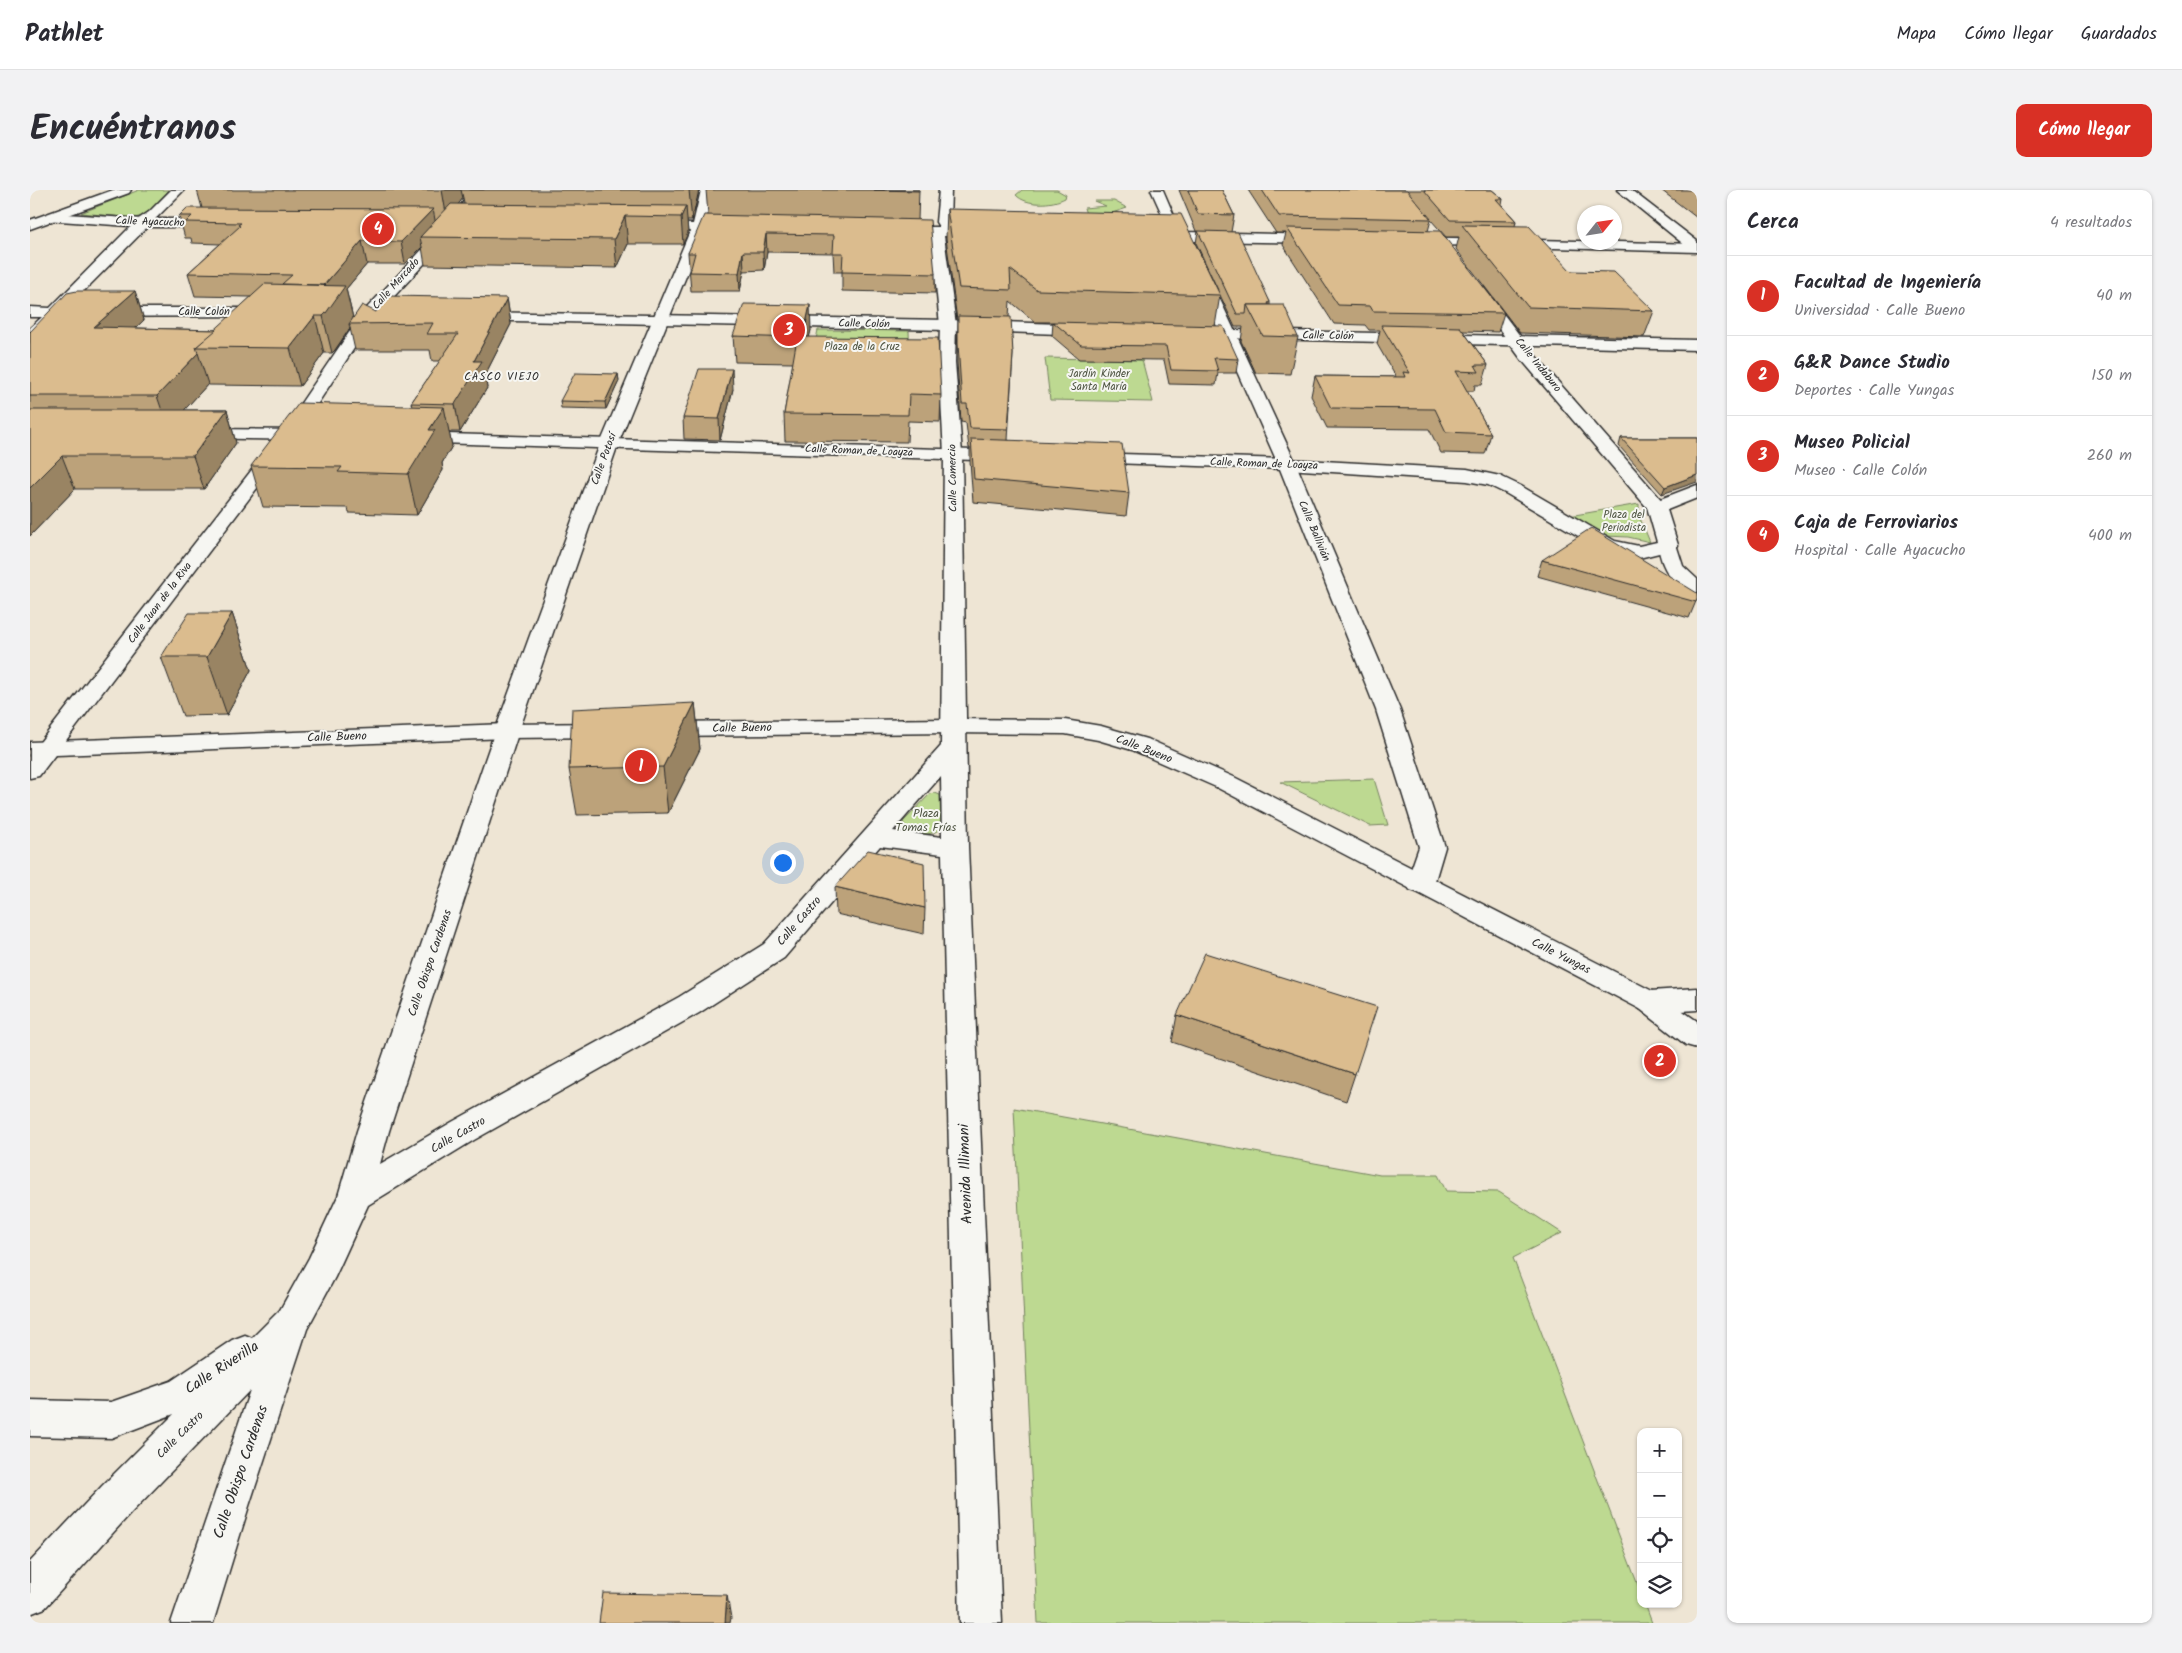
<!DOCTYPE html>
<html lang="es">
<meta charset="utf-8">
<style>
:root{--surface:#fff;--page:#f2f2f3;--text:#2b2b33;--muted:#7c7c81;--line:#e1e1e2;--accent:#d93025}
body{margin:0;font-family:Kalam,sans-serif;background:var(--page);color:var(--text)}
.controls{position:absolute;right:15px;bottom:15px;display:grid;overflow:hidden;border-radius:10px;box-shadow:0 1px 4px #0004}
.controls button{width:45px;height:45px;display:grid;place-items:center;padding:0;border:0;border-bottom:1px solid var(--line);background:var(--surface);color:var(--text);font:25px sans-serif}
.compass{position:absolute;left:1547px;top:15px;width:45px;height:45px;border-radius:50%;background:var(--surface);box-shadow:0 1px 4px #0004;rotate:60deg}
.you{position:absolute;left:752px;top:672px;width:18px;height:18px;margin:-12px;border:4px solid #fff;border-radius:50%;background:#1a73e8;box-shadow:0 0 0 8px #1a73e833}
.badge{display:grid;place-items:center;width:32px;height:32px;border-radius:50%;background:var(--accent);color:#fff;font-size:16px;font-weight:700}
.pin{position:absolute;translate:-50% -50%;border:2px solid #fff;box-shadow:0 1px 5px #0006}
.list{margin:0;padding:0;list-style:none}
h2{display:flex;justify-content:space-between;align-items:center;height:65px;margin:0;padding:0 20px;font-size:21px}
h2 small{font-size:16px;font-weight:400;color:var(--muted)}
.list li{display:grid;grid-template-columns:32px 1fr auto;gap:15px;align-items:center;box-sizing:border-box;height:80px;padding:0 20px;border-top:1px solid var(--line)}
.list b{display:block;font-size:19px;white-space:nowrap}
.list p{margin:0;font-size:16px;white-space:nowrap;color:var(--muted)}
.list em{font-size:16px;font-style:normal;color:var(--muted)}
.icon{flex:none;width:28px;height:28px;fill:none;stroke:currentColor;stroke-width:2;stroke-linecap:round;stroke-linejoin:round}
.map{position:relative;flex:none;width:1667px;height:1433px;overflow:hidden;border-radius:10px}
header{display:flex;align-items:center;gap:30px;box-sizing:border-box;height:70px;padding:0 25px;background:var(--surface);border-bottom:1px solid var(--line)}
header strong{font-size:24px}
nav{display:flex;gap:28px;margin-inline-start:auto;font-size:18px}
.intro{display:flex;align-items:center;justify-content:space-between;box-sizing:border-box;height:120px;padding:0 30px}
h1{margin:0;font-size:35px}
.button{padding:12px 22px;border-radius:10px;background:var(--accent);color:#fff;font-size:18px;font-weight:700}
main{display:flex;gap:30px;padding:0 30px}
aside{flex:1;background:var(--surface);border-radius:10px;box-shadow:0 1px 4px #0004}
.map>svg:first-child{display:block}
.green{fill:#bdd991;stroke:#74825e}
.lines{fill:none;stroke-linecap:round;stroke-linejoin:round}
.minor-casing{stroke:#2b2b2b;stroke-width:3}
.major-casing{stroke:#2b2b2b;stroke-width:3}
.minor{fill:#f6f6f2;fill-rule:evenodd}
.major{fill:#f6f6f2;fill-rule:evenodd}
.wall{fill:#bca27a;stroke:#2b2b2b;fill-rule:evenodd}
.shaded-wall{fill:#998463;stroke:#2b2b2b}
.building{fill:#dbbc8e;stroke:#2b2b2b}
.labels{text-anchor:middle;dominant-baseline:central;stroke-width:4;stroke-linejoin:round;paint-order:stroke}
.far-street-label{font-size:11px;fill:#2b2b2b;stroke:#f6f6f2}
.far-park-label{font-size:11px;fill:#505644;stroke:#f6f6f2}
.far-neighbourhood-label{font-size:11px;letter-spacing:1px;fill:#2b2b2b;stroke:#f6f6f2}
.street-label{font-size:12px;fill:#2b2b2b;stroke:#f6f6f2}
.park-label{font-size:12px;fill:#505644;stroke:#f6f6f2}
.near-street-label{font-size:15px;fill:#2b2b2b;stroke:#f6f6f2}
</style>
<header>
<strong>Pathlet</strong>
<nav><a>Mapa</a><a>Cómo llegar</a><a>Guardados</a></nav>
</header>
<div class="intro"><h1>Encuéntranos</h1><a class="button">Cómo llegar</a></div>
<main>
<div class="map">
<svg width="1667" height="1433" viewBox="0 0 1667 1433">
<rect width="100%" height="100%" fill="#eee5d4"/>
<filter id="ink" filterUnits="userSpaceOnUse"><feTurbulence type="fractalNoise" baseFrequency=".02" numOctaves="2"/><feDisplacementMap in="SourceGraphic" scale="10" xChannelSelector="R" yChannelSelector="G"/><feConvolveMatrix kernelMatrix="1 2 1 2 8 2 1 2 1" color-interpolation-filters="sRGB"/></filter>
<g filter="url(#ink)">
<!-- green -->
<g class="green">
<path d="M 109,0 L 139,0 L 114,26 L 104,28 L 51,23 Z"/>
<path d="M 992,0 L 1027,0 L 1036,5 L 1035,8 C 1022,15 996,16 986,5 Z"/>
<path d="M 1064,11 L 1084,11 L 1097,18 L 1082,23 L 1056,24 L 1054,18 L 1076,16 Z"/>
<path d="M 788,140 L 879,141 L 880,173 L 781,172 Z"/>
<path d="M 1015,168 L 1112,170 L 1123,212 L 1020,210 Z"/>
<path d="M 1609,314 L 1609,326 L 1620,352 L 1598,347 L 1576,346 L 1539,326 Z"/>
<path d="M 1344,589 L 1358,635 L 1340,636 L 1250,592 Z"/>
<path d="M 905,603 L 910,605 L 911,639 C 899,647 879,646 873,632 L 900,604 Z"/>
<path d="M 984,918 L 1350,985 L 1408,985 L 1416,1001 L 1469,1002 L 1532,1043 L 1483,1068 L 1611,1403 L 1611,1414 L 1615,1414 L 1622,1433 L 1008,1433 Z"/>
</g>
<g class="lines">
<defs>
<g id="minor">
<path d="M 441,0 L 453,0 L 434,31 L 344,128 L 265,248 L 9,586 L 0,588 L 0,565 L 252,241 L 333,122 L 424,26 Z"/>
<path d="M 671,0 L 683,0 L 676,34 L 707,34 L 714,38 L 707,42 L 674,42 L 588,254 L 489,541 L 359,941 L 350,974 L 422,932 L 649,807 L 734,754 L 911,556 L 914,264 L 909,172 L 910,135 L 901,45 L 865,45 L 858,41 L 865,37 L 909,37 L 906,32 L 909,0 L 921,0 L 920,32 L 922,38 L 954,38 L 961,42 L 954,46 L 914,46 L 926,135 L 925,172 L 932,264 L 938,657 L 972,1433 L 930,1433 L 912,664 L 850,656 L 754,768 L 669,823 L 444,950 L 338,1015 L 305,1087 L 277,1139 L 219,1316 L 183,1433 L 141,1433 L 220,1200 L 100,1324 L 15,1418 L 0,1424 L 0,1372 L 72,1296 L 144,1224 L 81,1248 L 0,1246 L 0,1210 L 81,1212 L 141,1191 L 202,1150 L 215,1145 L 222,1148 L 250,1120 L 279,1068 L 308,1006 L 327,941 L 465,541 L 570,254 L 660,41 L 620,41 L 613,37 L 620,33 L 663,34 ZM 911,586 L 912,647 L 863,641 Z"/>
<path d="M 1121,0 L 1133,0 L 1145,28 L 1155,42 L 1292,45 L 1299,49 L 1292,53 L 1163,51 L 1266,274 L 1370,520 L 1415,657 L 1404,694 L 1400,700 L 1390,703 L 1380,700 L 1376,694 L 1389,657 L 1346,520 L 1248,274 L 1150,53 L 1147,50 L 1125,50 L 1118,46 L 1125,42 L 1140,42 Z"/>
<path d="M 21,23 L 112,29 L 189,29 L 196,33 L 189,37 L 112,37 L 16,30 L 14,27 Z"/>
<path d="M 1382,47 L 1667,54 L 1667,62 L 1377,54 L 1375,51 Z"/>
<path d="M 1448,96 L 1453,97 L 1503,163 L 1634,313 L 1637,317 L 1634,321 L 1627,323 L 1620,321 L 1491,169 L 1441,100 L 1443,97 Z"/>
<path d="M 1638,349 L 1645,351 L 1653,376 L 1667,389 L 1667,404 C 1643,398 1631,378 1628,355 L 1631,351 Z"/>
<path d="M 1667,798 L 1667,820 L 1620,823 L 1610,819 L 1605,812 L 1610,805 L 1620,801 Z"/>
</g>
<g id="major">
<path d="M 83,0 L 101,0 L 99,3 L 0,39 L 0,30 Z"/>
<path d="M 141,0 L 154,0 L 37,118 L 241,118 L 246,120 L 249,123 L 246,126 L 28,127 L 5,150 L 0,152 L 0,138 L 12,127 L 0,127 L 0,117 L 20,118 L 107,30 L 119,22 Z"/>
<path d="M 1587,0 L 1601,0 L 1667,51 L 1667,62 L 1662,61 Z"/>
<path d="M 444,122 L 918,130 L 1058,135 L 1063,137 L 1066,140 L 1063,143 L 1058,145 L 918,140 L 439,130 L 436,127 L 439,124 Z"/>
<path d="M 1159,139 L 1667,150 L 1667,160 L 1154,147 L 1151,144 L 1154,141 Z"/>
<path d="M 165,239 L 282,240 L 288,241 L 291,245 L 288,249 L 282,250 L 159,248 L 156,244 L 159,240 Z"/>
<path d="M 383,243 L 977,261 L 983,262 L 986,266 L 983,270 L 977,271 L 377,252 L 374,248 L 377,244 Z"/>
<path d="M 1058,263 L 1257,269 L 1437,279 L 1470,286 L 1491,296 L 1585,351 L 1609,356 L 1627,352 L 1617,317 L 1620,313 L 1667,295 L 1667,308 L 1637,320 L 1648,355 L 1645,359 L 1609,368 L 1572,360 L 1477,304 L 1458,295 L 1437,291 L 1257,279 L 1052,272 L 1049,268 L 1052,264 Z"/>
<path d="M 923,529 L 1035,530 L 1071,536 L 1120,550 L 1204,587 L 1630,805 L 1667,831 L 1667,858 L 1656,855 L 1610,819 L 1186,597 L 1102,560 L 1068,550 L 1035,544 L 923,543 L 631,546 L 623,544 L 619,539 L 623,534 L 631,532 Z"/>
<path d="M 578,533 L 586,535 L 590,540 L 586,545 L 578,547 L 477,548 L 0,566 L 0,552 L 477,534 Z"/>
</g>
</defs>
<!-- minor casing -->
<use href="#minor" class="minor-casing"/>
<!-- major casing -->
<use href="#major" class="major-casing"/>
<!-- minor -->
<use href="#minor" class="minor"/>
<!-- major -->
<use href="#major" class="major"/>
</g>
<!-- wall -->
<g class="wall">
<path d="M 167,0 L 669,0 L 662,31 L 657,31 L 658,43 L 653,54 L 598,54 L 587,78 L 395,75 L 392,57 L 375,74 L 337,74 L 316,99 L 323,128 L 346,122 L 477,108 L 481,134 L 455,185 L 457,198 L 430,242 L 419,242 L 422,256 L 412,273 L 413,280 L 387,325 L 319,323 L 318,318 L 233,317 L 221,276 L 382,216 L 381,213 L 410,171 L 402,171 L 400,160 L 325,160 L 320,138 L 305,160 L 302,163 L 294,163 L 270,196 L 178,195 L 178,194 L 154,220 L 197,220 L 206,253 L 174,299 L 45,299 L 0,346 L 0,142 L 105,101 L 114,130 L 106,138 L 186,140 L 221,107 L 165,106 L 158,83 L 190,54 L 162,53 L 161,48 L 155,48 L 149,26 L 172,18 ZM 433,8 L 434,14 L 428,14 Z"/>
<path d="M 676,0 L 889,0 L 888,30 L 905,84 L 905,103 L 812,101 L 812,82 L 804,82 L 803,63 L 737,62 L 734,80 L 714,81 L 710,101 L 661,101 L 658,63 L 678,25 Z"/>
<path d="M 1149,0 L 1192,0 L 1204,25 L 1201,42 L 1240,112 L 1240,115 L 1268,147 L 1260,184 L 1226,183 L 1211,151 L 1213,137 L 1205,137 L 1190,105 L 1185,136 L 1208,169 L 1206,183 L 1188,183 L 1186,195 L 1139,194 L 1134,170 L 1049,169 L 1022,146 L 1023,132 L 1005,132 L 980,111 L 979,127 L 983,164 L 978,250 L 1099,303 L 1096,326 L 943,312 L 940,271 L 940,258 L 939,258 L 936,233 L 931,232 L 927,172 L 928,130 L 927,130 L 916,48 L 917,19 L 1188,100 L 1166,53 L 1168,41 L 1166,41 Z"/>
<path d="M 1218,0 L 1462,0 L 1473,9 L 1472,15 L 1486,31 L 1485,36 L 1541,81 L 1624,121 L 1614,147 L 1490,143 L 1426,59 L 1429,47 L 1416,47 L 1401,30 L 1398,41 L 1474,123 L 1468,142 L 1433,141 L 1458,175 L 1452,195 L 1445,195 L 1444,201 L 1437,201 L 1461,244 L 1455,264 L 1411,263 L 1399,239 L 1297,238 L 1281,206 L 1285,186 L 1366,187 L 1347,154 L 1350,140 L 1339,140 L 1335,135 L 1304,134 L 1253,55 L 1256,43 L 1246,43 Z"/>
<path d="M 1631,0 L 1667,0 L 1667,28 Z"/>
<path d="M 781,140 L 779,147 L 911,205 L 910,232 L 878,231 L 877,252 L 755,251 L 754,224 L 763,173 L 705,172 L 703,146 Z"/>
<path d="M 588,184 L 589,191 L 576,219 L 531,218 L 530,211 Z"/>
<path d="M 703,199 L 690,250 L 654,249 L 653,228 Z"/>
<path d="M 1591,248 L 1667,248 L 1632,304 L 1589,256 Z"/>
<path d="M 1512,370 L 1667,409 L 1659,428 L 1507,386 Z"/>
<path d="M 202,423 L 221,480 L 197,525 L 153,526 L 131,467 Z"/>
<path d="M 665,513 L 670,559 L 638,623 L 547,625 L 539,579 Z"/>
<path d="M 805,697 L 895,718 L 894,744 L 806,724 Z"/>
<path d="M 1147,825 L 1325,884 L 1316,911 L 1142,852 Z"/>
</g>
<!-- shaded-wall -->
<g class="shaded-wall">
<path d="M 412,0 L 431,0 L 433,8 L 417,29 Z"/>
<path d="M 659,0 L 669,0 L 662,31 Z"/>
<path d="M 656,16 L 658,43 L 653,54 L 651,27 Z"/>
<path d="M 403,19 L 407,41 L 390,47 L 392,57 L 375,74 L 371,52 Z"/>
<path d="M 595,26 L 598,54 L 587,78 L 584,49 Z"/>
<path d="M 736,44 L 737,62 L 734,80 L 733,62 Z"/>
<path d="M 332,51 L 337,74 L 316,99 L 324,132 L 319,134 L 320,138 L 305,160 L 302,163 L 293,126 L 299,118 L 294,95 Z"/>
<path d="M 713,62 L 714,81 L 710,101 L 709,83 Z"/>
<path d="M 105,101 L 114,130 L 75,167 L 64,137 Z"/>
<path d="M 477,108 L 481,134 L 455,185 L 457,198 L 430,242 L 425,214 L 444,171 Z"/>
<path d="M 780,115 L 781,140 L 773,172 L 773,147 Z"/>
<path d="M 285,126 L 294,163 L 270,196 L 260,158 Z"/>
<path d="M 168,163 L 178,194 L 138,238 L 127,206 Z"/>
<path d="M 702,179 L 703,199 L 690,250 L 689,229 Z"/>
<path d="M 588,184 L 589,191 L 576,219 L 575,212 Z"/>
<path d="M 414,217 L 422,256 L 412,273 L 413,280 L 387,325 L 378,284 L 399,240 Z"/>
<path d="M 197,220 L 206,253 L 174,299 L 163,266 Z"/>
<path d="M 32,266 L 45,299 L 0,346 L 0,298 Z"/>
<path d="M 1667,285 L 1667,292 L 1632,304 L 1635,297 Z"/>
<path d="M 202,423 L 221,480 L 197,525 L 177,467 Z"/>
<path d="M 665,513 L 670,559 L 638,623 L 633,577 Z"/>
<path d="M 697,1405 L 701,1428 L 700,1433 L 695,1433 Z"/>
</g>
<!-- building -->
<g class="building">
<path d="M 844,0 L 889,0 L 889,1 Z"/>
<path d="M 1158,0 L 1192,0 L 1204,25 L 1168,24 Z"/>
<path d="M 1232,0 L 1377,0 L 1401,29 L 1249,26 Z"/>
<path d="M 1394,0 L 1462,0 L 1473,9 L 1466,9 L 1486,31 L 1420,30 Z"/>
<path d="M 421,14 L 656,16 L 651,27 L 595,26 L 584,49 L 390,47 Z"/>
<path d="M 157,18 L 403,19 L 371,52 L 332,51 L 294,95 L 252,94 L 262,85 L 158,83 L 210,36 L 208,35 L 211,33 L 156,32 L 162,26 L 149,26 Z"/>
<path d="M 917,19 L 1151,24 L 1190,105 L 1007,100 L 980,79 L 981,100 L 929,98 Z"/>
<path d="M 674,25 L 900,30 L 905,84 L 812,82 L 813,63 L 803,63 L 804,45 L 736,44 L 733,62 L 713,62 L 709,83 L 660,82 L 665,63 L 658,63 Z"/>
<path d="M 1432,35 L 1499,36 L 1541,81 L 1584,82 L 1624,121 L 1498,117 Z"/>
<path d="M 1257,38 L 1410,41 L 1474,123 L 1343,121 L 1340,116 L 1308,115 Z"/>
<path d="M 1168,41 L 1208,42 L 1240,112 L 1238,113 L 1239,115 L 1217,115 L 1216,124 L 1207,124 Z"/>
<path d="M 235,94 L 315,96 L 296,123 L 293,126 L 285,126 L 260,158 L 166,157 Z"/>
<path d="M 47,101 L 105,101 L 64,137 L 186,140 L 166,157 L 168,163 L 127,206 L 0,206 L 0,142 L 37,103 Z"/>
<path d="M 358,106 L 477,108 L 444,171 L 452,171 L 425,214 L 381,213 L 428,144 L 397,144 L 403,133 L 319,134 L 332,115 L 346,122 Z"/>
<path d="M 714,114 L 780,115 L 773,147 L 908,148 L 911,205 L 879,204 L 878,225 L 754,224 L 767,148 L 703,146 Z"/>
<path d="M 1217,115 L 1254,115 L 1268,147 L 1233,146 Z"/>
<path d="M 928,126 L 981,127 L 983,164 L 978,239 L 940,238 L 937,214 L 932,214 L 928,154 Z"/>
<path d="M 1023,132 L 1193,136 L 1208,169 L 1184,168 L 1188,181 L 1141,180 L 1136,156 L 1051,155 Z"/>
<path d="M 1351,135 L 1430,137 L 1458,175 L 1445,175 L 1449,182 L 1426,181 L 1461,244 L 1416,242 L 1405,219 L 1301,218 L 1285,186 L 1375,187 L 1373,182 L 1380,183 Z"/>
<path d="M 669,179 L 702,179 L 689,229 L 653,228 Z"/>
<path d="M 545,183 L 588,184 L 575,212 L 530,211 Z"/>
<path d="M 269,213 L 414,217 L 399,240 L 405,240 L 378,284 L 308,282 L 312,277 L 221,276 Z"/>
<path d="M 0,220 L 197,220 L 163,266 L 32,266 L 0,298 Z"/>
<path d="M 1591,248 L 1667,248 L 1667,285 L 1635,297 Z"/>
<path d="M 941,249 L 1092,254 L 1099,303 L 944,289 Z"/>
<path d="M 1561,338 L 1667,403 L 1667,409 L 1666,412 L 1512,370 Z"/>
<path d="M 159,423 L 202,423 L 177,467 L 131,467 Z"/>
<path d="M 665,513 L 633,577 L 539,579 L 542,519 Z"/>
<path d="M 838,660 L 894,673 L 895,718 L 805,697 Z"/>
<path d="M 1175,763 L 1347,817 L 1325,884 L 1147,825 Z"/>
<path d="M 573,1403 L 697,1405 L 695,1433 L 569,1433 Z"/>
</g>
</g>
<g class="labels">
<!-- far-street labels -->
<g class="far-street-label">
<text transform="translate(120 32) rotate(2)">Calle Ayacucho</text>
<text transform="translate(366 94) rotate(-48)">Calle Mercado</text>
<text x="174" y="122">Calle Colón</text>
<text transform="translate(834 134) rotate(1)">Calle Colón</text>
<text transform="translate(1298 146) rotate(1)">Calle Colón</text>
<text transform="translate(1508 175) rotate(51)">Calle Indaburo</text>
<text transform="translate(829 261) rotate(2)">Calle Roman de Loayza</text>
<text transform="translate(574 269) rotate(-70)">Calle Potosí</text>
<text transform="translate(1234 274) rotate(2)">Calle Roman de Loayza</text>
<text transform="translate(923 288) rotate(-91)">Calle Comercio</text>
<text transform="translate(1284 341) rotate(67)">Calle Ballivián</text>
<text transform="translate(130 413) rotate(-53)">Calle Juan de la Riva</text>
</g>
<!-- far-park labels -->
<g class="far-park-label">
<text x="832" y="157">Plaza de la Cruz</text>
<text x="1069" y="184">Jardín Kinder<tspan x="1069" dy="13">Santa María</tspan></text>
<text x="1594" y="325">Plaza del<tspan x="1594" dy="13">Periodista</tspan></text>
</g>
<!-- far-neighbourhood labels -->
<g class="far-neighbourhood-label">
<text x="472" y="187">CASCO VIEJO</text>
</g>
<!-- street labels -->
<g class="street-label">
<text transform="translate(712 538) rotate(-1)">Calle Bueno</text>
<text transform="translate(307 547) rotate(-2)">Calle Bueno</text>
<text transform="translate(1114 559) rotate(21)">Calle Bueno</text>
<text transform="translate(769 731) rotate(-49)">Calle Castro</text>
<text transform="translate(1531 766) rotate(27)">Calle Yungas</text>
<text transform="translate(400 773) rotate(-71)">Calle Obispo Cardenas</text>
<text transform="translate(428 945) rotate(-30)">Calle Castro</text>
<text transform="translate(150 1245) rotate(-45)">Calle Castro</text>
</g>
<!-- park labels -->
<g class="park-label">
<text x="896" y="623">Plaza<tspan x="896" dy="14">Tomas Frías</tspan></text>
</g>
<!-- near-street labels -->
<g class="near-street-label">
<text transform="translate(936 984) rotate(-92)">Avenida Illimani</text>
<text transform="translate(192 1178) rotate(-33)">Calle Riverilla</text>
<text transform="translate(211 1282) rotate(-71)">Calle Obispo Cardenas</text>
</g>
</g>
</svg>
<div class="controls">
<button>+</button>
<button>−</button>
<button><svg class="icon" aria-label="locate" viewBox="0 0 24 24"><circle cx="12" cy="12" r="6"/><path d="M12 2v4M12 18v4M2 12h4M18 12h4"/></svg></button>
<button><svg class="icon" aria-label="layers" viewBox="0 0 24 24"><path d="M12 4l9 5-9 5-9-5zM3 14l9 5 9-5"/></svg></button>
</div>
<svg class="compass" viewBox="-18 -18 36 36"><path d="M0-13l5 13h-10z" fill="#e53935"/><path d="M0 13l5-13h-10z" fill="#7c7c81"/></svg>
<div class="you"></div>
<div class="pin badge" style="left:611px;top:576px">1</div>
<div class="pin badge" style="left:1630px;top:871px">2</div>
<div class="pin badge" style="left:759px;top:140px">3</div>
<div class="pin badge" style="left:348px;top:39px">4</div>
</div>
<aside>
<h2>Cerca<small>4 resultados</small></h2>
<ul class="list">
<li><span class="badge">1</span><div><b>Facultad de Ingeniería</b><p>Universidad · Calle Bueno</p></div><em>40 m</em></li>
<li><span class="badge">2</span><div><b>G&amp;R Dance Studio</b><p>Deportes · Calle Yungas</p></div><em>150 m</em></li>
<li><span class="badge">3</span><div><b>Museo Policial</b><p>Museo · Calle Colón</p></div><em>260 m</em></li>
<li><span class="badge">4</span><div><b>Caja de Ferroviarios</b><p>Hospital · Calle Ayacucho</p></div><em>400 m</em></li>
</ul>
</aside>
</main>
